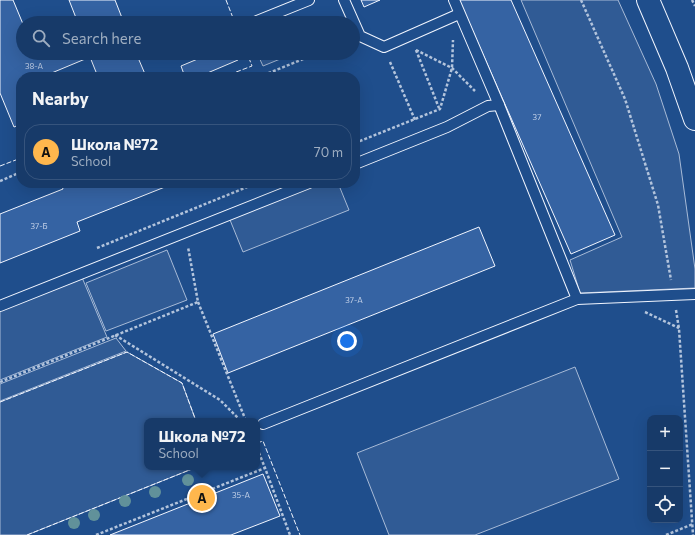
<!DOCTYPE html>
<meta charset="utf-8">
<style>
:root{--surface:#173a69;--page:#20416f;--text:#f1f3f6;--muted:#9eadc0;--line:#36547d;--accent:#ffb74d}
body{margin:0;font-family:Commissioner,sans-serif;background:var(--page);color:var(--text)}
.controls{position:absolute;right:12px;bottom:12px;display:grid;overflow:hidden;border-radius:8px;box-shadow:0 4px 16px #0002}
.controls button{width:36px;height:36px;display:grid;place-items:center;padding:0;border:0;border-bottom:1px solid var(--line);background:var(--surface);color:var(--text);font:20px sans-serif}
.you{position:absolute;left:347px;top:341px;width:14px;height:14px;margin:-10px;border:3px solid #fff;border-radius:50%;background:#1a73e8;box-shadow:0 0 0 6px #1a73e833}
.badge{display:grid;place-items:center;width:26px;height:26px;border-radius:50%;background:var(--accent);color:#111;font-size:13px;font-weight:700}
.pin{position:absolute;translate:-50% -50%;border:2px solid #fff;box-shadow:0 1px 4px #0006}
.popup{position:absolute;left:144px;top:418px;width:116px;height:52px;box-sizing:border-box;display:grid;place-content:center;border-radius:8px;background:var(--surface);filter:drop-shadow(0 1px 3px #0005);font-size:13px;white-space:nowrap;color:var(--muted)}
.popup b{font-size:15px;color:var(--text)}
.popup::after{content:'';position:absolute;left:50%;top:100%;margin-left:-8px;border:8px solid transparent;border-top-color:var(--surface)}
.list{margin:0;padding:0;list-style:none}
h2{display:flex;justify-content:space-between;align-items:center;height:52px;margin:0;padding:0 16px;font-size:17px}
h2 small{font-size:13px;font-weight:400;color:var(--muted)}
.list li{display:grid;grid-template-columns:26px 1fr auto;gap:12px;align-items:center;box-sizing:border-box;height:56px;margin:0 8px 8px;padding:0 8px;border:1px solid var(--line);border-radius:16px}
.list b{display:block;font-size:15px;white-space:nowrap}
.list p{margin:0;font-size:13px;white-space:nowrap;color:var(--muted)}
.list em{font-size:13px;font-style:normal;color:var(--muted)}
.icon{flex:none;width:22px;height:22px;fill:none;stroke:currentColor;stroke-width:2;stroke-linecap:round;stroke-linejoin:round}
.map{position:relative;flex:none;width:695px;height:535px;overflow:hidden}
.search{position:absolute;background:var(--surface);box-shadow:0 4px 16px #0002;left:16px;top:16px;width:344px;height:44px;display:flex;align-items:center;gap:10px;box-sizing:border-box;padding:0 14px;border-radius:22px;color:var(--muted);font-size:15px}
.panel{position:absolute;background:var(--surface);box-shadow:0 4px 16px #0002;left:16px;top:72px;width:344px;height:116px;border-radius:16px}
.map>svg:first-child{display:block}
.built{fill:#305b95;stroke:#a8bbd7}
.building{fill:#3563a3;stroke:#f2f6ff}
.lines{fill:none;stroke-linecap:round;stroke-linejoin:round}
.service-casing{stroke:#f2f6ff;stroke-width:12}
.tertiary-casing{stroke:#f2f6ff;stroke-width:24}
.path{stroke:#b3c4dc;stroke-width:2.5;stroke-dasharray:3 2;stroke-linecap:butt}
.service{stroke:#1f4e8c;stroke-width:10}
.tertiary{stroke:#1f4e8c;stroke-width:22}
.fence{stroke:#f2f6ff;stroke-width:1;stroke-dasharray:5 2;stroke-linecap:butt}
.tree{fill:#61919a}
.labels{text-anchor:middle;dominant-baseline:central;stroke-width:3;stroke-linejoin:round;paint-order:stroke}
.number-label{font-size:8px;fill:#c3d1e8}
</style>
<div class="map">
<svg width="695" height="535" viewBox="0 0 695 535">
<rect width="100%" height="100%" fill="#1f4e8c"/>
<!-- built -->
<g class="built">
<path d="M 521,0 L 618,0 L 656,84 L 679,154 L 695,269 L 695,288 L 580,293 L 570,260 L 622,237 Z"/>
<path d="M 257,53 L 295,53 L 263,66 Z"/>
<path d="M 309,183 L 338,183 L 349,210 L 243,252 L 228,215 Z"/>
<path d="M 167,250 L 187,300 L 106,331 L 86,283 Z"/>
<path d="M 81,275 L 107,337 L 0,380 L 0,308 Z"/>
<path d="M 116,338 L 126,351 L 0,401 L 0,384 Z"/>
<path d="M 127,352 L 182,383 L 196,421 L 147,421 L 147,467 L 197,467 L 27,535 L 0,535 L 0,402 Z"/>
<path d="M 575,367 L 619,479 L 475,535 L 389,535 L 357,453 Z"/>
</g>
<!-- building -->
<g class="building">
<path d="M 0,0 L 13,0 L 23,24 L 23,53 L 136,53 L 145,74 L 138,77 L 98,77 L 90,57 L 42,77 L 21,77 L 21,124 L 14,127 L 0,93 Z"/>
<path d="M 69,0 L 115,0 L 124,23 L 78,23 Z"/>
<path d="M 361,0 L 380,0 L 364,7 Z"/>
<path d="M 459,0 L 511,0 L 615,235 L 571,254 Z"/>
<path d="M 212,53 L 235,53 L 238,60 L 198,77 L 185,77 L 181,66 Z"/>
<path d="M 61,183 L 175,183 L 77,222 L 80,231 L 0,263 L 0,214 L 63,189 Z"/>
<path d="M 479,227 L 495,266 L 228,373 L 213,334 Z"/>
<path d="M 263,474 L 280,516 L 231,535 L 110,535 Z"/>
</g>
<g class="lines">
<defs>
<g id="service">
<path d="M 344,0 L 360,36 L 384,47 L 459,14"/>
<path d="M 454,0 L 499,105 L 577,299"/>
<path d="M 252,23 L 309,0"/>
<path d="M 176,54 L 178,53"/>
<path d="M 355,164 L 447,127 L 488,106 L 499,105"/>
<path d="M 0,306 L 309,183"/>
<path d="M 263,424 L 577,299 L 695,294"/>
</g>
<path id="tertiary" d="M 648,0 L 677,68 L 695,119"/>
</defs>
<!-- service casing -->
<use href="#service" class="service-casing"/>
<!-- tertiary casing -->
<use href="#tertiary" class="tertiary-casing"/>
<!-- path -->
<g class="path">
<path d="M 581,0 L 625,99 L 658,205 L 671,280"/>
<path d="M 692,0 L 695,6"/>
<path d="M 416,50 L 439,108"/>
<path d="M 416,50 L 452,68 L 475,91"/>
<path d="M 390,62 L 415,120"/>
<path d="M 259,77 L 318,53"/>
<path d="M 355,143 L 440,109 L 452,68 L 453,40"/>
<path d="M 0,181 L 21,172"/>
<path d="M 97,248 L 257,183"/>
<path d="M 198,302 L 246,421"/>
<path d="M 676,310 L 679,329 L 693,535"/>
<path d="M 645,312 L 679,328"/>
<path d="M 115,335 L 220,400 L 241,421"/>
<path d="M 0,382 L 198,302 L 188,247"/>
<path d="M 257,448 L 265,468"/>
<path d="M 96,535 L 265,468 L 290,535"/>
<path d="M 666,535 L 693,524"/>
</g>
<!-- service -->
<use href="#service" class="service"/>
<!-- tertiary -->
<use href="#tertiary" class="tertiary"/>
<!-- fence -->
<g class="fence">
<path d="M 226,0 L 235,23"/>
<path d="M 223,77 L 252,66 L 247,53"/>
<path d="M 0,166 L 21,158"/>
<path d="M 0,402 L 127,352 L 182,383 L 196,421"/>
<path d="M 257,443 L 263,441 L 300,535"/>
<path d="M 27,535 L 197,467"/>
</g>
</g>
<!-- trees -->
<g class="tree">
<circle cx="188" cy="480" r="6"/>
<circle cx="155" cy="492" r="6"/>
<circle cx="125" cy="501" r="6"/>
<circle cx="94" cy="515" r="6"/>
<circle cx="74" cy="523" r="6"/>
</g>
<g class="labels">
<!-- number labels -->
<g class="number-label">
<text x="34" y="66">38-А</text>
<text x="537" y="117">37</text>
<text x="39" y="226">37-Б</text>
<text x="354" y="300">37-А</text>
<text x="241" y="495">35-А</text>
</g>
</g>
</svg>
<div class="controls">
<button>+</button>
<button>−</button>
<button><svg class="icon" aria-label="locate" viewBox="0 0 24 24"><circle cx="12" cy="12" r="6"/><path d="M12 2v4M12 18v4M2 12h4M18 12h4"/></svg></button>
</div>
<div class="you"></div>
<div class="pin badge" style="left:202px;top:498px">A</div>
<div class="popup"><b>Школа №72</b>School</div>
<div class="search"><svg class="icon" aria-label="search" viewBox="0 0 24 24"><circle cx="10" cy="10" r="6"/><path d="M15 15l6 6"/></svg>Search here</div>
<section class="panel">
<h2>Nearby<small></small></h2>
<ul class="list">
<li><span class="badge">A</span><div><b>Школа №72</b><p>School</p></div><em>70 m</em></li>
</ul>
</section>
</div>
